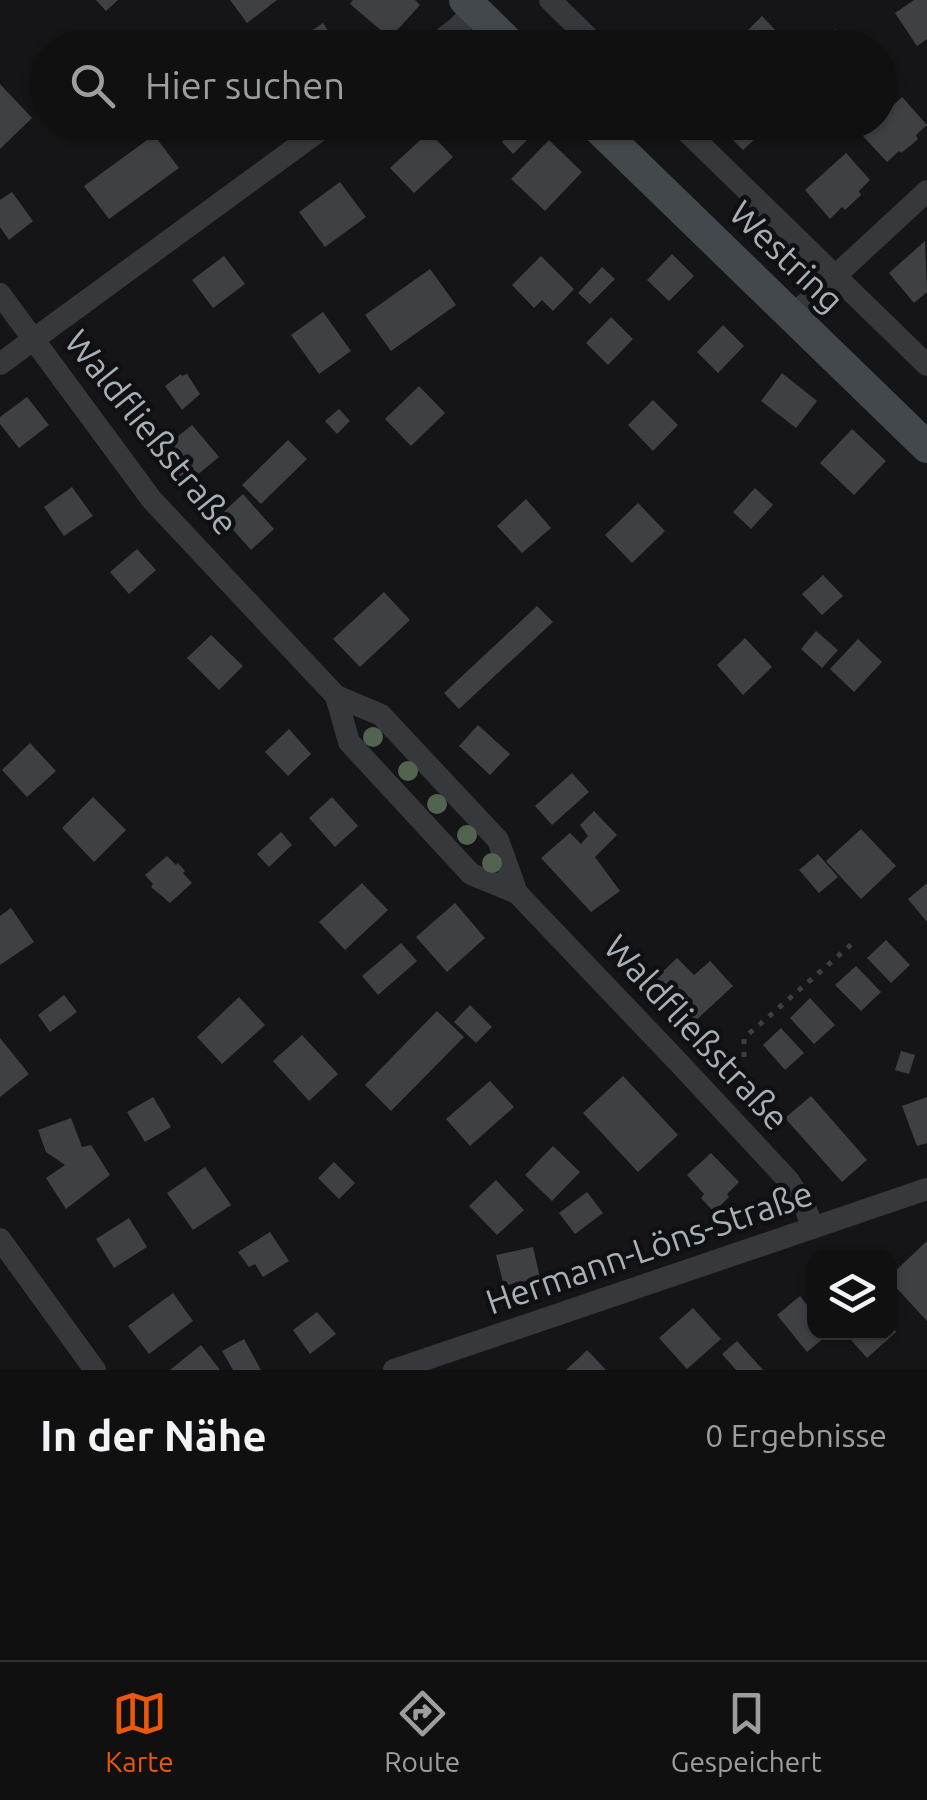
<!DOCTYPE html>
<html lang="de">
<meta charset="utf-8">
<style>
:root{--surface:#101011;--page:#1e1e1f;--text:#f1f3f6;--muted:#9c9d9f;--line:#303031;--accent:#ea580c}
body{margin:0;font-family:Ubuntu,sans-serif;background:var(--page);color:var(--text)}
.controls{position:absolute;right:30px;bottom:30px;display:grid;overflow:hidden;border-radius:20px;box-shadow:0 2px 8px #0004}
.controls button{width:90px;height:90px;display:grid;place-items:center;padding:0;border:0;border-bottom:2px solid var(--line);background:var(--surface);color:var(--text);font:50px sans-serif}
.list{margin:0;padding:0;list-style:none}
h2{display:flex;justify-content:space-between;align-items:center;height:130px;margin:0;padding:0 40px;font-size:42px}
h2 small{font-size:32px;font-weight:400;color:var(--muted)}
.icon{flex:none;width:55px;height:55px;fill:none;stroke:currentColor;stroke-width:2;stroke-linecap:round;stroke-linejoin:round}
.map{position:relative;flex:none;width:927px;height:1370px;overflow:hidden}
.search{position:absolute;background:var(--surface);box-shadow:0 2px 8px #0004;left:30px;right:30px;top:30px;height:110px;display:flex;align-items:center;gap:25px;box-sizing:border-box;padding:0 35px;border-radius:55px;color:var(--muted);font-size:38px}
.sheet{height:290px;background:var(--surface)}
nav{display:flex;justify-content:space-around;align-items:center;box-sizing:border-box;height:140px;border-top:2px solid var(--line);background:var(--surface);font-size:28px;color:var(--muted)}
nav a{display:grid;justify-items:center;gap:5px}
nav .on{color:var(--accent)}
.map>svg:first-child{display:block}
.building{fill:#3f4044}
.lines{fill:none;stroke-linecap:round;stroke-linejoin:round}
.path{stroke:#3b3f43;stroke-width:5;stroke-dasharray:5 8;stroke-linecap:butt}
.street{stroke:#36383c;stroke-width:22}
.secondary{stroke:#43484c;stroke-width:32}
.tree{fill:#52634f}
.labels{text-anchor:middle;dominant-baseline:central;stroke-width:9;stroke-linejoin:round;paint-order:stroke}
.street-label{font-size:35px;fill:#a6b0b7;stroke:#101012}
</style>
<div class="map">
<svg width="927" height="1370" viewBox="0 0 927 1370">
<rect width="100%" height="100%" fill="#151517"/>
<!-- building -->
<g class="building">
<path d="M 96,0 L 118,0 L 106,11 Z"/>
<path d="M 230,0 L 277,0 L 247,23 Z"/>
<path d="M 353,0 L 415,0 L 420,5 L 390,38 L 350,4 Z"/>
<path d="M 914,0 L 927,0 L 927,39 L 917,46 L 895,13 Z"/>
<path d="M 762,16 L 792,48 L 741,48 L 736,42 Z"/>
<path d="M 323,23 L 340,48 L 287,48 Z"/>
<path d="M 835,29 L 854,48 L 817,48 Z"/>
<path d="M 0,84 L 32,118 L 0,149 Z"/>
<path d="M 902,97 L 927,125 L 916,135 L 918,139 L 910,146 L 901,153 L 899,151 L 887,162 L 862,135 L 875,122 L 880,122 L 880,118 Z"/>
<path d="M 520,122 L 536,122 L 540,127 L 513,154 L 502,142 Z"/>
<path d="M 743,125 L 756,138 L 743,150 L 730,137 Z"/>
<path d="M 429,132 L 453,157 L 414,193 L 390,168 Z"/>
<path d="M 154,135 L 179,168 L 109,219 L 84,186 Z"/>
<path d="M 549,140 L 582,172 L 545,211 L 511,179 Z"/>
<path d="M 846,153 L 870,180 L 859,191 L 861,195 L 845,210 L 842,207 L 830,219 L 805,190 Z"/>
<path d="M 340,182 L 366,217 L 325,247 L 299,212 Z"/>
<path d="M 12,192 L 33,221 L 9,240 L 0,227 L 0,200 Z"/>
<path d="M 925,241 L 927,292 L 914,303 L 889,273 Z"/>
<path d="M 672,254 L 694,276 L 669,301 L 647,280 Z"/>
<path d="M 224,256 L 245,284 L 213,308 L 192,280 Z"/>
<path d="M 541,256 L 574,289 L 553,311 L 542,300 L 534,308 L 512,285 Z"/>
<path d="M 602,267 L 615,279 L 590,304 L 578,293 Z"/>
<path d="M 430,269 L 456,305 L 391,351 L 365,315 Z"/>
<path d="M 323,312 L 351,351 L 319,374 L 291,335 Z"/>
<path d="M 611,317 L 633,339 L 608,365 L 586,343 Z"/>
<path d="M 723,325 L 744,346 L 718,373 L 697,352 Z"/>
<path d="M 782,373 L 817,401 L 796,428 L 761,401 Z"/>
<path d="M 181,374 L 182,376 L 187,374 L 200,394 L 182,410 L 165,386 Z"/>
<path d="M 419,386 L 445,413 L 411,446 L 385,419 Z"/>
<path d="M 27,397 L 49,425 L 19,448 L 0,424 L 0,417 Z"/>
<path d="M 653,400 L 678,425 L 653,451 L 628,425 Z"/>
<path d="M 339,409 L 350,421 L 337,434 L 325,421 Z"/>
<path d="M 192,425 L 219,457 L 185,485 L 158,452 Z"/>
<path d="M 852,429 L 886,461 L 854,495 L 820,463 Z"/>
<path d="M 288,440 L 307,459 L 261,504 L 242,485 Z"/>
<path d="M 72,487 L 93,516 L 64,536 L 44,507 Z"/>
<path d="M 755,488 L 773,505 L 751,529 L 733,512 Z"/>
<path d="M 243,494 L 274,529 L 251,550 L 220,515 Z"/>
<path d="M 526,499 L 551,528 L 522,553 L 497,526 Z"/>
<path d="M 638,503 L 665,531 L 632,563 L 605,535 Z"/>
<path d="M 137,549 L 156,570 L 129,594 L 110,572 Z"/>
<path d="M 823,575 L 843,596 L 822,615 L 802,594 Z"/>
<path d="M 384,592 L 410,620 L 360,667 L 333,639 Z"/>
<path d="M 537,606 L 553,622 L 459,709 L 444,693 Z"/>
<path d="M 816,631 L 838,650 L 822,668 L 801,649 Z"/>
<path d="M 211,635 L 243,666 L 219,690 L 187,658 Z"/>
<path d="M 745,638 L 772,667 L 743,695 L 717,665 Z"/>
<path d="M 858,639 L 882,662 L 854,692 L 830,669 Z"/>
<path d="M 478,725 L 510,754 L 490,775 L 459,746 Z"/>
<path d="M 289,729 L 311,754 L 288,776 L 265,752 Z"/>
<path d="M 30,743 L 56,771 L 27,797 L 2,770 Z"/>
<path d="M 572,773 L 589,792 L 552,825 L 535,806 Z"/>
<path d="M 93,797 L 126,830 L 94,862 L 62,828 Z"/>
<path d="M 332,797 L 358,826 L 335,847 L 309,818 Z"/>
<path d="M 594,811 L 617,835 L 595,857 L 620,891 L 591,912 L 541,858 L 570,833 L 581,844 L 588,836 L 580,825 Z"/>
<path d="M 861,829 L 896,866 L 861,899 L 826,861 Z"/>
<path d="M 281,832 L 292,845 L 269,867 L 257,854 Z"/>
<path d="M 818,854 L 838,877 L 819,893 L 799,870 Z"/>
<path d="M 167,856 L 176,865 L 178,863 L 185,871 L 183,873 L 192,883 L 170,903 L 151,887 L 153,884 L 145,875 Z"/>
<path d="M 362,883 L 388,910 L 345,950 L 319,922 Z"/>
<path d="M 927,883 L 927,922 L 908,899 Z"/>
<path d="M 455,903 L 485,938 L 447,972 L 416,937 Z"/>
<path d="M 11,908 L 34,942 L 0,965 L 0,916 Z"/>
<path d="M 886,940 L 910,965 L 891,983 L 867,958 Z"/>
<path d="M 401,943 L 417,961 L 378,995 L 362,976 Z"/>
<path d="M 677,958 L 694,975 L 710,961 L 733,986 L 693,1023 L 653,981 Z"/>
<path d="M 856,966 L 881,992 L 861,1011 L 835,985 Z"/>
<path d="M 64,995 L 77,1012 L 50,1032 L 38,1015 Z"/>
<path d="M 239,997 L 265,1025 L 222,1064 L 197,1037 Z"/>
<path d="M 810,998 L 835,1025 L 814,1044 L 790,1018 Z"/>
<path d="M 470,1005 L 492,1027 L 476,1043 L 454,1022 Z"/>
<path d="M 437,1011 L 464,1037 L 391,1111 L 365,1085 Z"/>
<path d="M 781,1028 L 804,1053 L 785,1070 L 763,1045 Z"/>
<path d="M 302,1035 L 338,1074 L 309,1101 L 273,1061 Z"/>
<path d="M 0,1038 L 29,1074 L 0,1097 Z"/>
<path d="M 901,1051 L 915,1055 L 909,1074 L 895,1070 Z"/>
<path d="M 623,1076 L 678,1135 L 638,1172 L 583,1113 Z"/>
<path d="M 490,1081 L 514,1107 L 470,1146 L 446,1119 Z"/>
<path d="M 811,1096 L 867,1160 L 842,1182 L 785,1118 Z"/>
<path d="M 153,1097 L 171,1127 L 145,1142 L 127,1112 Z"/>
<path d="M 927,1097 L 927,1143 L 917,1146 L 902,1106 Z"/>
<path d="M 71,1118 L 82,1147 L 91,1145 L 110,1175 L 66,1209 L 46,1178 L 65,1165 L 46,1152 L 38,1130 Z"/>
<path d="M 553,1146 L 580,1172 L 552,1201 L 525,1175 Z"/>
<path d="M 711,1153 L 739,1182 L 727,1194 L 729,1197 L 714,1212 L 701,1198 L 704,1194 L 687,1175 Z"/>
<path d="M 334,1162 L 355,1183 L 339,1199 L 318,1178 Z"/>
<path d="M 205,1167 L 231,1205 L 193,1230 L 167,1193 Z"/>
<path d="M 496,1180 L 524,1210 L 497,1235 L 469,1206 Z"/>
<path d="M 587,1192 L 603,1213 L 575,1234 L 559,1213 Z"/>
<path d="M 129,1218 L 147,1247 L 114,1268 L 96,1239 Z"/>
<path d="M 270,1232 L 289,1261 L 263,1277 L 255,1264 L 249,1267 L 238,1252 Z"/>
<path d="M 927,1241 L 927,1321 L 890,1281 L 890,1276 Z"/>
<path d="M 533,1247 L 540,1278 L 504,1286 L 496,1255 Z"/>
<path d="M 173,1293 L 193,1321 L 149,1354 L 128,1326 Z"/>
<path d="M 800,1296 L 814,1314 L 814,1332 L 831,1332 L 807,1352 L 777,1315 Z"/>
<path d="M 693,1308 L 721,1339 L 687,1369 L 659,1338 Z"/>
<path d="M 317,1312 L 336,1334 L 310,1354 L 293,1330 Z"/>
<path d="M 890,1324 L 896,1332 L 867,1358 L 844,1332 L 890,1332 Z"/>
<path d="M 244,1339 L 261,1370 L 233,1370 L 222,1351 Z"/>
<path d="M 737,1341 L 763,1370 L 736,1370 L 722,1354 Z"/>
<path d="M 201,1345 L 220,1370 L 170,1370 Z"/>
<path d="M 587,1350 L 606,1370 L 566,1370 L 579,1358 Z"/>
</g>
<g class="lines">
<!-- path -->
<path class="path" d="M 744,1057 L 744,1038 L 853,943"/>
<!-- street -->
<g class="street">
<path d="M 550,0 L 599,48"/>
<path d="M 431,48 L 457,28 L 475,10"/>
<path d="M 677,122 L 927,365"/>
<path d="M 0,294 L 152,500 L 336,696 L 381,715 L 498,840 L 517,893"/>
<path d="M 792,316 L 927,191"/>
<path d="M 0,364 L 331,122"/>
<path d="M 336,696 L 349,742 L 471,874 L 517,893 L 680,1064 L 789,1181 L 805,1207 L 813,1228"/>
<path d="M 0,1239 L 95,1370"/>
<path d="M 394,1370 L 927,1189"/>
</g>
<!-- secondary -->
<g class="secondary">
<path d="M 465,0 L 514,48"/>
<path d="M 592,122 L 927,447"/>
</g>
</g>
<!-- trees -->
<g class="tree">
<circle cx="373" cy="737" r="10"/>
<circle cx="408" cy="771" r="10"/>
<circle cx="437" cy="804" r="10"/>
<circle cx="467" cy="835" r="10"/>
<circle cx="492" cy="863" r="10"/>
</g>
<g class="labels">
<!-- street labels -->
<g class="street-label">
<text transform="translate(787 256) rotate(44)">Westring</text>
<text transform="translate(152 432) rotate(51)">Waldfließstraße</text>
<text transform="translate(697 1032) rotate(47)">Waldfließstraße</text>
<text transform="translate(649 1247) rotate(-19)">Hermann-Löns-Straße</text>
</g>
</g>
</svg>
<div class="controls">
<button><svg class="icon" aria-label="layers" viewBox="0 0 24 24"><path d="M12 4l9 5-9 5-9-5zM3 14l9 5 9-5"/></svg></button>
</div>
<div class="search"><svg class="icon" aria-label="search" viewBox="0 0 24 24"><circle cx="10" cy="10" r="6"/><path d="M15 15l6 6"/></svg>Hier suchen</div>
</div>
<section class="sheet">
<h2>In der Nähe<small>0 Ergebnisse</small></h2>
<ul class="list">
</ul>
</section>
<nav>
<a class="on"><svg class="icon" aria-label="map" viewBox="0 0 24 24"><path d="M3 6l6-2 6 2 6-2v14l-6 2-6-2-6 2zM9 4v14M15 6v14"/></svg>Karte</a>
<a><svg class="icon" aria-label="directions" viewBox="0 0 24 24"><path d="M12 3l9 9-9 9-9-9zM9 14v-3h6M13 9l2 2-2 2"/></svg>Route</a>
<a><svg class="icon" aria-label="saved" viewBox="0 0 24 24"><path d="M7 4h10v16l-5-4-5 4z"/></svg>Gespeichert</a>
</nav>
